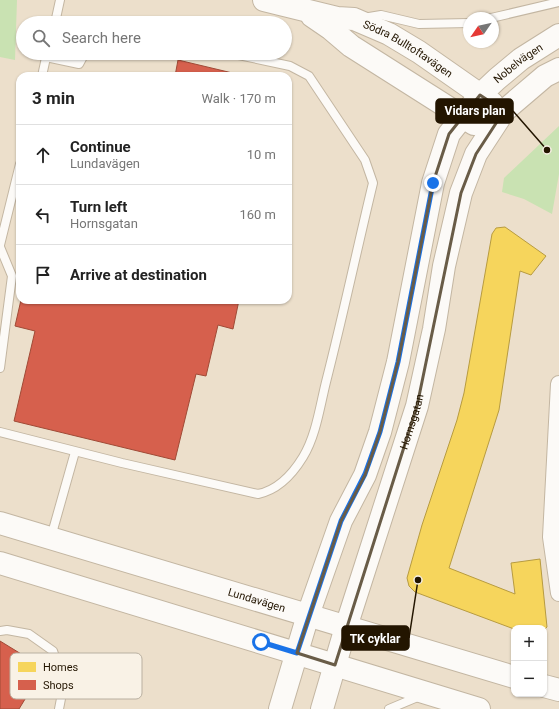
<!DOCTYPE html>
<meta charset="utf-8">
<style>
:root{--surface:#fff;--page:#f6f6f6;--text:#222;--muted:#767676;--line:#e0e0e0}
body{margin:0;font-family:Roboto,sans-serif;background:var(--page);color:var(--text)}
.controls{position:absolute;right:12px;bottom:12px;display:grid;overflow:hidden;border-radius:8px;box-shadow:0 1px 3px #0004}
.controls button{width:36px;height:36px;display:grid;place-items:center;padding:0;border:0;border-bottom:1px solid var(--line);background:var(--surface);color:var(--text);font:20px sans-serif}
.compass{position:absolute;left:463px;top:12px;width:36px;height:36px;border-radius:50%;background:var(--surface);box-shadow:0 1px 3px #0004;rotate:236deg}
.stop{position:absolute;width:12px;height:12px;margin:-9px;border:3px solid #1a73e8;border-radius:50%;background:#fff}
.stop.end{background:#1a73e8;border-color:#fff;box-shadow:0 1px 4px #0008}
.list{margin:0;padding:0;list-style:none}
h2{display:flex;justify-content:space-between;align-items:center;height:52px;margin:0;padding:0 16px;font-size:17px}
h2 small{font-size:13px;font-weight:400;color:var(--muted)}
.list li{display:grid;grid-template-columns:26px 1fr auto;gap:12px;align-items:center;box-sizing:border-box;height:60px;padding:0 16px;border-top:1px solid var(--line)}
.list b{display:block;font-size:15px;white-space:nowrap}
.list p{margin:0;font-size:13px;white-space:nowrap;color:var(--muted)}
.list em{font-size:13px;font-style:normal;color:var(--muted)}
.icon{flex:none;width:22px;height:22px;fill:none;stroke:currentColor;stroke-width:2;stroke-linecap:round;stroke-linejoin:round}
.map{position:relative;flex:none;width:559px;height:709px;overflow:hidden}
.search{position:absolute;background:var(--surface);box-shadow:0 1px 3px #0004;left:16px;top:16px;width:276px;height:44px;display:flex;align-items:center;gap:10px;box-sizing:border-box;padding:0 14px;border-radius:22px;color:var(--muted);font-size:15px}
.panel{position:absolute;background:var(--surface);box-shadow:0 1px 3px #0004;left:16px;top:72px;width:276px;height:232px;border-radius:12px}
.map>svg:first-child{display:block}
.green{fill:#c9e2b2}
.homes{fill:#f6d55c;stroke:#b79b40}
.shops{fill:#d6604d;stroke:#a04a36}
.lines{fill:none;stroke-linecap:round;stroke-linejoin:round}
.lane-casing{stroke:#c3b6a2;stroke-width:10}
.street-casing{stroke:#c3b6a2;stroke-width:18}
.secondary-casing{stroke:#c3b6a2;stroke-width:24}
.lane{stroke:#fcfaf7;stroke-width:8}
.street{stroke:#fcfaf7;stroke-width:16}
.secondary{stroke:#fcfaf7;stroke-width:22}
.route{stroke:#1a73e8;stroke-width:5}
.marked{fill:none;stroke:#695c47;stroke-width:3;stroke-linejoin:round}
.labels{text-anchor:middle;dominant-baseline:central;stroke-width:4;stroke-linejoin:round;paint-order:stroke}
.street-label{font-size:11px;fill:#231500;stroke:#f9f2e6}
.key{fill:#f9f2e6;stroke:#b9b0a1;stroke-width:1}
.key-label{font-size:11px;fill:#231500}
.leader{fill:none;stroke:#231500;stroke-width:1.5}
.callout-dot{fill:#231500;stroke:#f9f2e6;stroke-width:1.5}
.callout{fill:#231500;stroke:#231500;stroke-width:1.5}
.callout-label{font-size:12px;text-anchor:middle;font-weight:bold;fill:#fff}
</style>
<div class="map">
<svg width="559" height="709" viewBox="0 0 559 709">
<rect width="100%" height="100%" fill="#ecdfcb"/>
<!-- green -->
<g class="green">
<path d="M 0,0 L 17,0 L 15,60 L 0,57 Z"/>
<path d="M 559,126 L 559,174 L 552,214 L 524,199 L 502,192 L 504,178 Z"/>
</g>
<!-- homes -->
<path class="homes" d="M 505,227 L 546,256 L 531,275 L 520,271 L 499,410 L 449,568 L 515,594 L 511,563 L 540,559 L 547,627 L 544,630 L 544,628 L 514,629 L 439,601 L 415,592 L 409,586 L 407,578 L 422,525 L 457,420 L 464,393 L 492,234 L 496,228 Z"/>
<!-- shops -->
<g class="shops">
<path d="M 178,60 L 245,76 L 175,76 Z"/>
<path d="M 21,300 L 239,300 L 233,329 L 218,325 L 206,376 L 196,374 L 175,460 L 14,421 L 35,331 L 15,326 Z"/>
<path d="M 0,641 L 44,668 L 19,709 L 0,709 Z"/>
</g>
<g class="lines">
<defs>
<g id="lane">
<path d="M 363,18 L 381,15 L 419,24 L 469,23"/>
<path d="M 491,18 L 559,2"/>
<path d="M 55,23 L 60,0"/>
<path d="M 46,57 L 79,64 L 85,53"/>
<path d="M 42,76 L 47,53"/>
<path d="M 0,245 L 20,164"/>
<path d="M 0,247 L 12,276 L 0,368"/>
<path d="M 0,432 L 122,463 L 258,494 C 278,490 292,475 303,457 C 316,436 320,406 326,382 C 343,316 357,249 373,183 L 365,160 L 309,76 L 290,66 L 229,53"/>
<path d="M 51,537 L 75,452"/>
<path d="M 0,631 L 7,630 L 29,634 L 53,651 L 64,683 L 59,709"/>
<path d="M 389,709 L 420,696"/>
</g>
<path id="street" d="M 559,384 L 551,537 L 559,593"/>
<g id="secondary">
<path id="s1" d="M 264,0 L 337,18 L 354,19 L 389,34 L 419,52 L 492,103"/>
<path d="M 312,16 L 331,29 L 351,46 L 474,124"/>
<path id="s2" d="M 0,523 L 514,677"/>
<path d="M 0,563 L 479,709"/>
<path d="M 544,686 L 559,690"/>
<path id="s3" d="M 280,709 L 308,615 L 341,521 L 365,475 L 380,432 L 398,362 L 433,183 L 449,134 L 480,95 L 497,79 L 521,59 L 559,35"/>
<path id="s4" d="M 322,709 L 346,627 L 417,406 L 434,329 L 444,266 L 461,193 L 476,154 L 504,111 L 545,76 L 559,69"/>
</g>
</defs>
<!-- lane casing -->
<use href="#lane" class="lane-casing"/>
<!-- street casing -->
<use href="#street" class="street-casing"/>
<!-- secondary casing -->
<use href="#secondary" class="secondary-casing"/>
<!-- lane -->
<use href="#lane" class="lane"/>
<!-- street -->
<use href="#street" class="street"/>
<!-- secondary -->
<use href="#secondary" class="secondary"/>
</g>
<g class="lines">
<!-- route -->
<path class="route" d="M 261,642 L 297,653 L 341,521 L 365,474 L 380,432 L 398,362 L 433,183"/>
</g>
<!-- marked area -->
<path class="marked" d="M 480,95 L 504,111 L 476,154 L 461,193 L 417,406 L 335,665 L 297,653 L 341,521 L 365,475 L 380,432 L 398,362 L 433,183 L 449,134 Z"/>
<g class="labels">
<!-- street labels -->
<g class="street-label">
<text stroke="none"><textPath href="#s1" startOffset="154">Södra Bulltoftavägen</textPath></text>
<text stroke="none"><textPath href="#s3" startOffset="701">Nobelvägen</textPath></text>
<text stroke="none"><textPath href="#s4" startOffset="301">Hornsgatan</textPath></text>
<text stroke="none"><textPath href="#s2" startOffset="268">Lundavägen</textPath></text>
</g>
</g>
<!-- legend -->
<rect x="10" y="653" width="132" height="46" rx="6" class="key"/>
<rect x="18" y="662" width="18" height="10" fill="#f6d55c"/>
<rect x="18" y="680" width="18" height="10" fill="#d6604d"/>
<g class="key-label">
<text x="43" y="671">Homes</text>
<text x="43" y="689">Shops</text>
</g>
<!-- callouts -->
<path class="leader" d="M547 150L513 111M418 580L409 638"/>
<g class="callout-dot">
<circle cx="547" cy="150" r="4"/>
<circle cx="418" cy="580" r="4"/>
</g>
<g class="callout">
<rect x="436" y="99" width="77" height="24" rx="4"/>
<rect x="342" y="626" width="67" height="24" rx="4"/>
</g>
<g class="callout-label">
<text x="475" y="115">Vidars plan</text>
<text x="375" y="643">TK cyklar</text>
</g>
</svg>
<div class="controls">
<button>+</button>
<button>−</button>
</div>
<svg class="compass" viewBox="-18 -18 36 36"><path d="M0-13l5 13h-10z" fill="#e53935"/><path d="M0 13l5-13h-10z" fill="#767676"/></svg>
<div class="stop" style="left:261px;top:642px"></div>
<div class="stop end" style="left:433px;top:183px"></div>
<div class="search"><svg class="icon" aria-label="search" viewBox="0 0 24 24"><circle cx="10" cy="10" r="6"/><path d="M15 15l6 6"/></svg>Search here</div>
<section class="panel">
<h2>3 min<small>Walk · 170 m</small></h2>
<ul class="list">
<li><svg class="icon" aria-label="ahead" viewBox="0 0 24 24"><path d="M12 20V5M6 11l6-6 6 6"/></svg><div><b>Continue</b><p>Lundavägen</p></div><em>10 m</em></li>
<li><svg class="icon" aria-label="left" viewBox="0 0 24 24"><path d="M17 20v-9H6M10 6l-5 5 5 5"/></svg><div><b>Turn left</b><p>Hornsgatan</p></div><em>160 m</em></li>
<li><svg class="icon" aria-label="arrive" viewBox="0 0 24 24"><path d="M6 21V4h12l-3 4 3 4H6"/></svg><div><b>Arrive at destination</b></div></li>
</ul>
</section>
</div>
